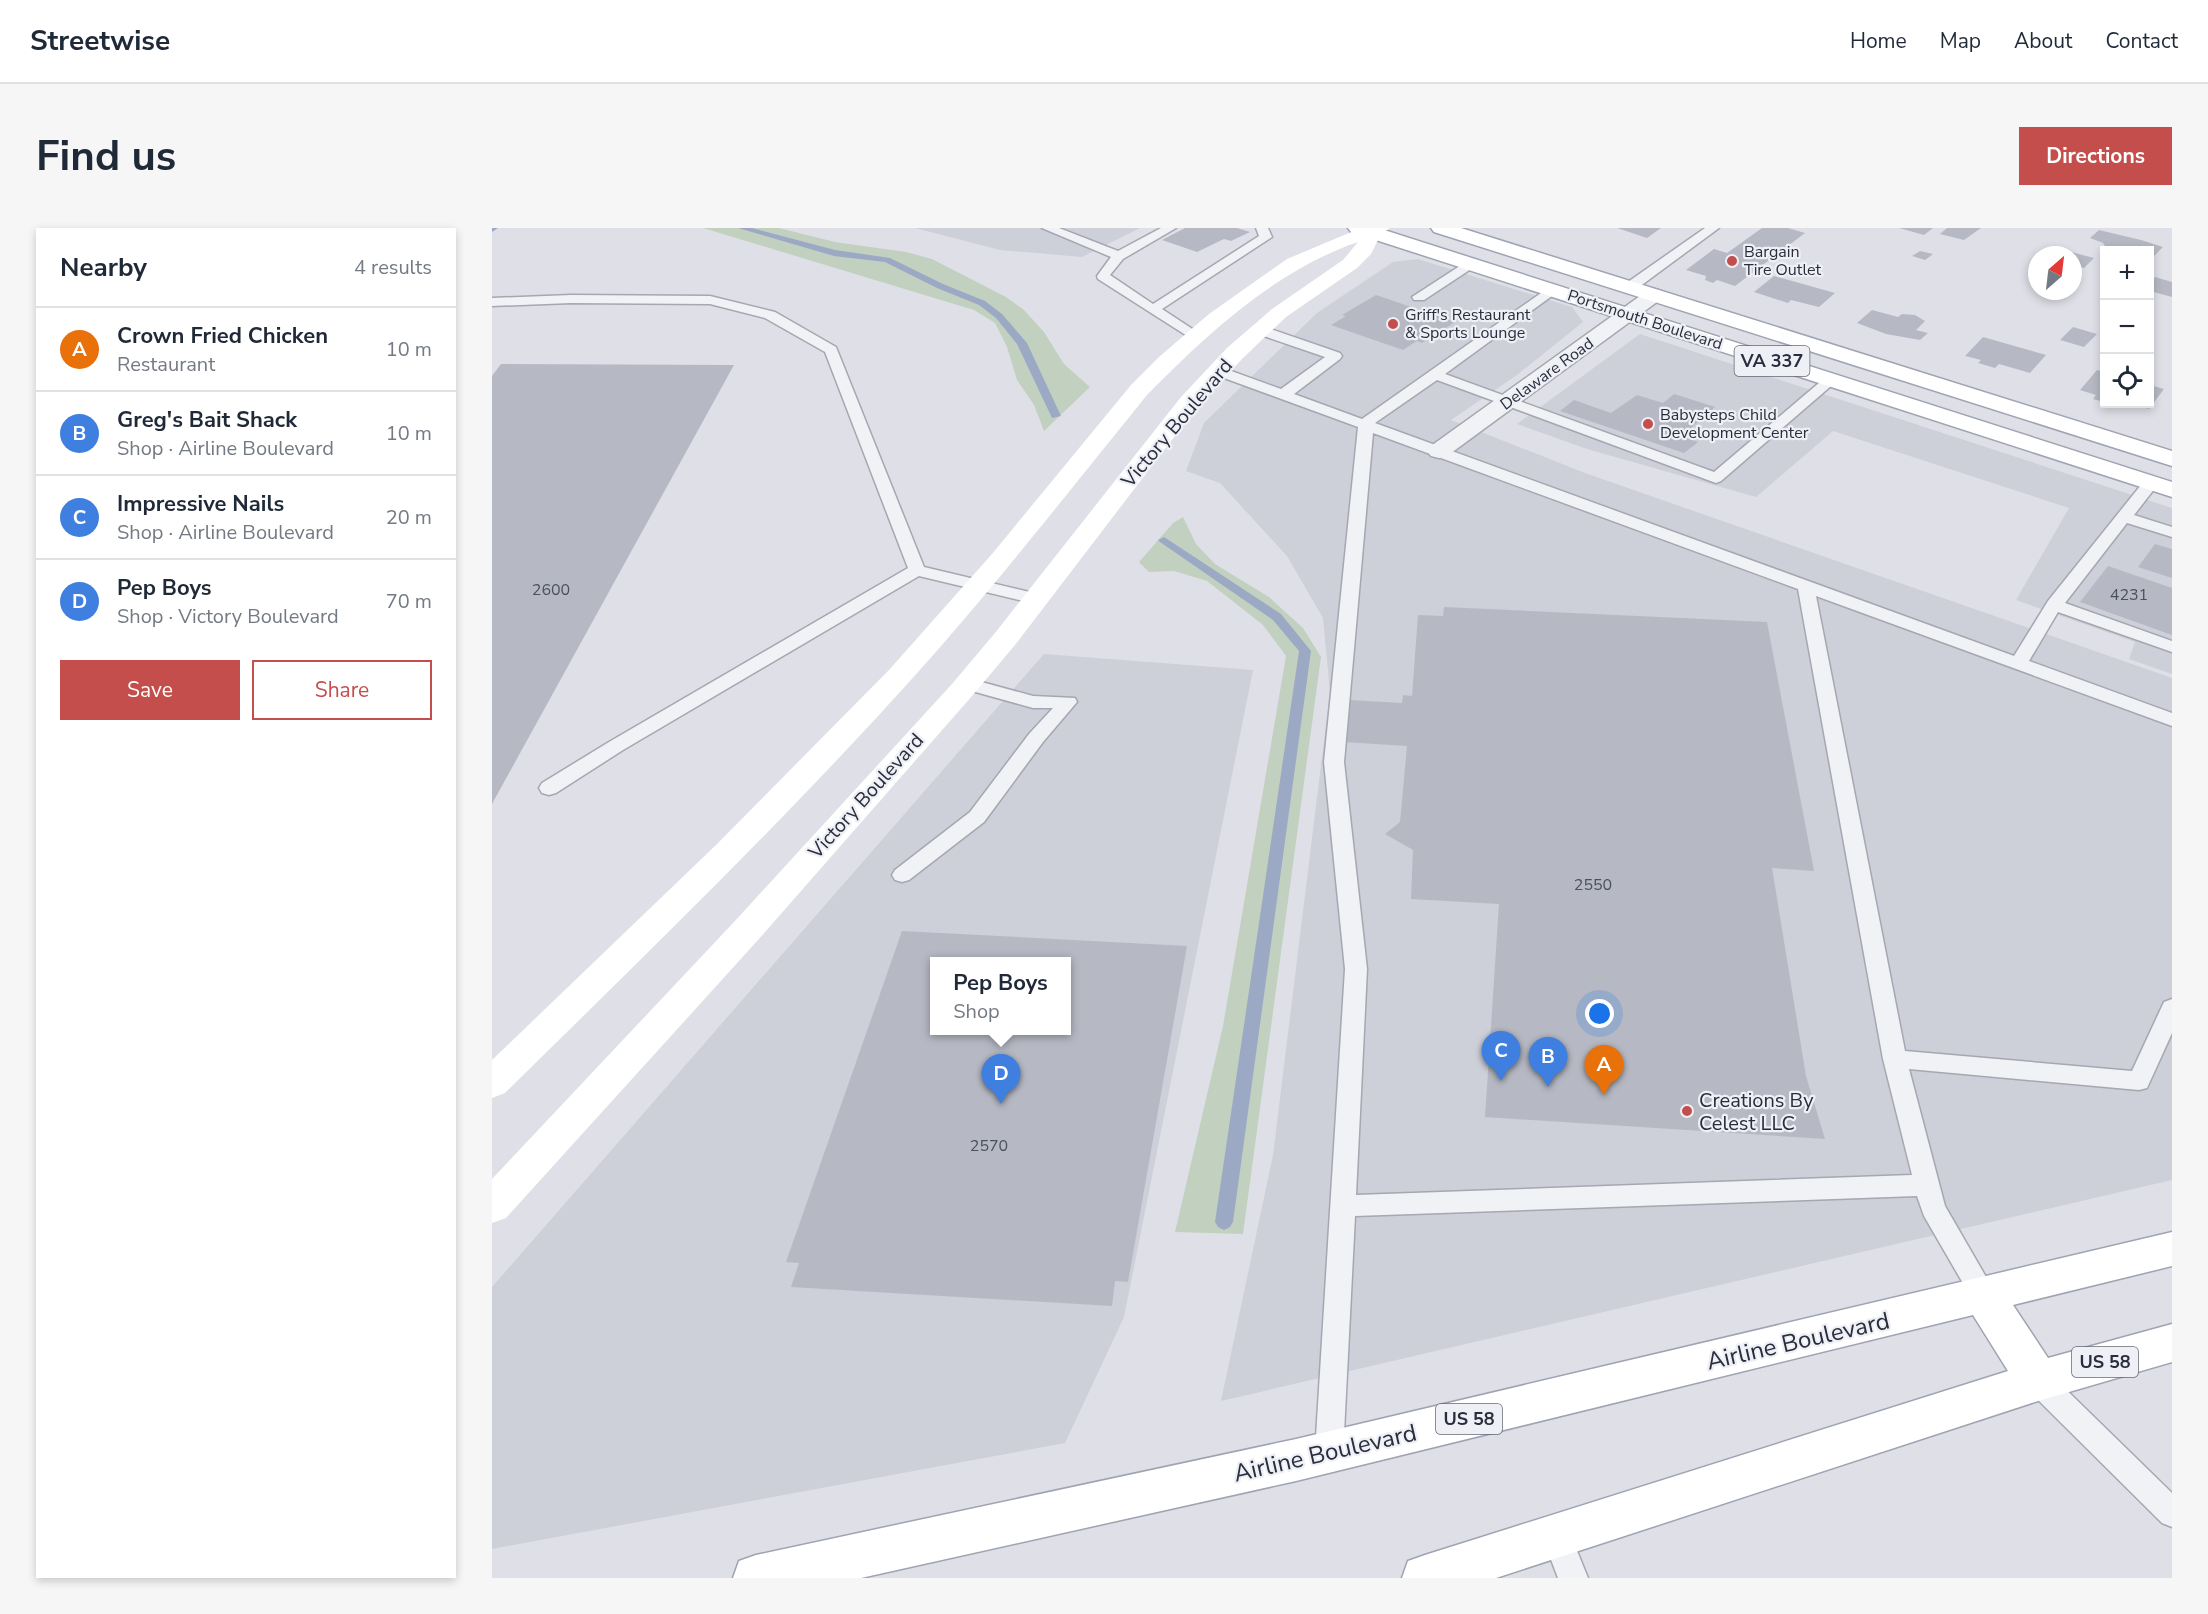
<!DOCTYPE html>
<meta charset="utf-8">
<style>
:root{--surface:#fff;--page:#f6f6f7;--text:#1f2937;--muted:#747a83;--line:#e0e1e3;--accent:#c34e4c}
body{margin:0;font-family:"Nunito Sans",sans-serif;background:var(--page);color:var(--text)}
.controls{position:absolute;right:18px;top:18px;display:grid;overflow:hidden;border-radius:0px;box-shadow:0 3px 9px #0003}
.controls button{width:54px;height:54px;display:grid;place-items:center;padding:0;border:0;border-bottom:2px solid var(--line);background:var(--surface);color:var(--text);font:30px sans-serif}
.compass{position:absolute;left:1536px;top:18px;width:54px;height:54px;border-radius:50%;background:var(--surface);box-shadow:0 3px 9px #0003;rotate:28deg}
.you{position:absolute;left:1108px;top:786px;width:21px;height:21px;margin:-15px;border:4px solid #fff;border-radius:50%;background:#1a73e8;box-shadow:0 0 0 9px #1a73e833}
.badge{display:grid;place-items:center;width:39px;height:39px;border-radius:50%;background:var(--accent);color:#fff;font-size:20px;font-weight:700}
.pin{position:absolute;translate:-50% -50px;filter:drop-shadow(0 2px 3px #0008)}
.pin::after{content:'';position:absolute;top:32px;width:21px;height:18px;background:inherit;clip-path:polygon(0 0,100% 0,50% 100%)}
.popup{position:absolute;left:438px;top:729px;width:141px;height:78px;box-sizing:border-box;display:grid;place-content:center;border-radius:0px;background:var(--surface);filter:drop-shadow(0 2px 4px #0005);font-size:20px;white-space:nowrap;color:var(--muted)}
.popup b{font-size:22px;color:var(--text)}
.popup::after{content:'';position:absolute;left:50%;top:100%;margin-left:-12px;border:12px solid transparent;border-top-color:var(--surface)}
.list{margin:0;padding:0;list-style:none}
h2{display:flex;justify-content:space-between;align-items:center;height:78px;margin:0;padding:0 24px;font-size:26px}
h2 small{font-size:20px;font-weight:400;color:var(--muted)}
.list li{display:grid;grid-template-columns:39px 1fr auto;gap:18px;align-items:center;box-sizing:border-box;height:84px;padding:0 24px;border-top:2px solid var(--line)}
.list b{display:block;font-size:22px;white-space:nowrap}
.list p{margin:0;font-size:20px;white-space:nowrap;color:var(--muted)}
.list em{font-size:20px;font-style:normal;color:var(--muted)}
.actions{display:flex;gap:12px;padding:18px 24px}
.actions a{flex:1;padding:14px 0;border:2px solid var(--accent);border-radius:0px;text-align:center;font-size:21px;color:var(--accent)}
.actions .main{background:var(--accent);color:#fff}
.icon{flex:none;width:33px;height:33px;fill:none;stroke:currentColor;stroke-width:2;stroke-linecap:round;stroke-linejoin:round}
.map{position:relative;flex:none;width:1680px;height:1350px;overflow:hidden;border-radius:0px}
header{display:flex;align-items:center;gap:36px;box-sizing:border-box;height:84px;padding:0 30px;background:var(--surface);border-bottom:2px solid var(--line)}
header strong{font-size:28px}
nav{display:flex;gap:33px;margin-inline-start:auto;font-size:21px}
.intro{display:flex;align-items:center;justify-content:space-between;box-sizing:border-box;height:144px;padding:0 36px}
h1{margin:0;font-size:42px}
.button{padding:15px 27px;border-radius:0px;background:var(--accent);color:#fff;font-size:21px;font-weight:700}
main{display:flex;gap:36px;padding:0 36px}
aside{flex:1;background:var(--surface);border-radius:0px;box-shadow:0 3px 9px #0003}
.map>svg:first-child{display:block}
.built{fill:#cdcfd9;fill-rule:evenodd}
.green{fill:#c2d0c0}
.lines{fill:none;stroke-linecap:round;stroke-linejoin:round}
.stream{fill:#9ca9c4;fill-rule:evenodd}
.building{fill:#b6b9c3;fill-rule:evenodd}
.service-casing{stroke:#a5a7b1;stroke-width:3}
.minor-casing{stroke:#a5a7b1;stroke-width:3}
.primary-casing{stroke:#9fa3b2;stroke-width:3}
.service{fill:#f1f2f5;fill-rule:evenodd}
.minor{fill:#f1f2f5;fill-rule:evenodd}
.secondary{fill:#fff;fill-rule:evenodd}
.primary{fill:#fff;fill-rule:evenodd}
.poi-dot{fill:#c34e4c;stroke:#eef0f5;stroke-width:2}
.labels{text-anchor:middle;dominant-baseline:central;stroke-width:4.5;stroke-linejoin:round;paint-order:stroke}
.far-poi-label{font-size:16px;fill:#292d3d;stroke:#eef0f5;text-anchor:start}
.far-street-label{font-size:16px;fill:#292d3d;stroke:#eef0f5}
.number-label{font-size:16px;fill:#4c505e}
.shield{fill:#eef0f5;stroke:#646874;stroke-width:1.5}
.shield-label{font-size:18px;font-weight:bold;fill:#292d3d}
.street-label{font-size:20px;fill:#292d3d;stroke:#eef0f5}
.poi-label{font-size:20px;fill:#292d3d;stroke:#eef0f5;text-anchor:start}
.near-street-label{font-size:24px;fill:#292d3d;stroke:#eef0f5}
</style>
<header>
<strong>Streetwise</strong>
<nav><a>Home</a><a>Map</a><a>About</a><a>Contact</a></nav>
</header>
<div class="intro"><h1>Find us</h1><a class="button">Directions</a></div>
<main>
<aside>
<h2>Nearby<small>4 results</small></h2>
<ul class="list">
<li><span class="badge" style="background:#e8710a">A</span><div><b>Crown Fried Chicken</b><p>Restaurant</p></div><em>10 m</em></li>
<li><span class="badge" style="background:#3f7fe0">B</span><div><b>Greg's Bait Shack</b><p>Shop · Airline Boulevard</p></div><em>10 m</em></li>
<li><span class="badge" style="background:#3f7fe0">C</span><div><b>Impressive Nails</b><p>Shop · Airline Boulevard</p></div><em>20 m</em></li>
<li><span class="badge" style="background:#3f7fe0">D</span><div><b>Pep Boys</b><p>Shop · Victory Boulevard</p></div><em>70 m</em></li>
</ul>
<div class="actions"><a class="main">Save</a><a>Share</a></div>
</aside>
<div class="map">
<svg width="1680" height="1350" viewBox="0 0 1680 1350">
<rect width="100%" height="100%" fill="#dfe0e7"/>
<!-- built -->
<g class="built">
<path d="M 423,0 L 648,0 L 590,29 L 508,22 Z"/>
<path d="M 926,31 L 1080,79 L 1091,94 L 1025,147 L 959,192 L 1093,245 L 1680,450 L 1680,952 L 729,1173 L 781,927 L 838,464 L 831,390 L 795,328 L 728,255 L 694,243 L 712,195 L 825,85 L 901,34 Z"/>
<path d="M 1148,106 L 1680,280 L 1680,446 L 1637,431 L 1643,414 L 1524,372 L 1577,280 L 1341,203 L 1264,269 L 1095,221 L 1025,196 Z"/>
<path d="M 552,426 L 761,442 L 632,1089 L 573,1215 L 0,1321 L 0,1059 ZM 443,734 L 575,734 L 575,802 L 443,802 Z"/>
</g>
<!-- green -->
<g class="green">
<path d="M 211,0 L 287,0 L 343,14 L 414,24 L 440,31 L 514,69 L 532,82 L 552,104 L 572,136 L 598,159 L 552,203 L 542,177 L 525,152 L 515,119 L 503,95 L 482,82 Z"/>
<path d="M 691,289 L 704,316 L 723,336 L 777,369 L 811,400 L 829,429 L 751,1006 L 683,1004 L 731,798 L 794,428 L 771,397 L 715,353 L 682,343 L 657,344 L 647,334 L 681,295 Z"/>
</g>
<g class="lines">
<!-- stream -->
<g class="stream">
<path d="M 0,0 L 6,0 L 0,4 Z"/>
<path d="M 246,0 L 260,0 L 343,22 L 398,30 L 451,56 L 493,73 L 510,86 L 535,115 L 569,188 L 560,190 L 525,116 L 504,90 L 487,77 L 445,60 L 393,34 L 342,28 Z"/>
<path d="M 672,309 L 789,386 L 819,423 L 741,994 L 738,999 L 732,1002 L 726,999 L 723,994 L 807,423 L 781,392 L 668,314 L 666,312 Z"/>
</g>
</g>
<!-- building -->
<g class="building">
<path d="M 693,0 L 745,0 L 758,4 L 739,13 L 732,11 L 705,24 L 670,12 Z"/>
<path d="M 1125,0 L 1169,0 L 1155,10 Z"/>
<path d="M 1270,0 L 1296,0 L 1313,5 L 1243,58 L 1225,52 L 1221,55 L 1213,52 L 1214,48 L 1194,42 L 1222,21 L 1235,25 Z"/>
<path d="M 1407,0 L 1441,0 L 1432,7 Z"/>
<path d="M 1455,0 L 1489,0 L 1472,12 L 1448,6 Z"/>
<path d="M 1607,2 L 1649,12 L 1671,19 L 1658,32 L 1658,22 L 1612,24 L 1608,23 L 1613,18 L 1611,15 L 1598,10 Z"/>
<path d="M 1568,21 L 1602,30 L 1592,40 L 1581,37 L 1581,27 L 1561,27 Z"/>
<path d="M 1428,23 L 1441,26 L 1433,32 L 1420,28 Z"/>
<path d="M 1282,48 L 1343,65 L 1327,79 L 1299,72 L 1296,75 L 1262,64 Z"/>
<path d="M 1663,49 L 1680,54 L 1680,69 L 1658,63 L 1658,55 Z"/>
<path d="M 884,67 L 963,94 L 930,115 L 925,113 L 911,122 L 839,97 L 854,88 L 850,87 Z"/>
<path d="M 1380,82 L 1406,89 L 1410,86 L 1423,87 L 1433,93 L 1424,102 L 1436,105 L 1428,112 L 1394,106 L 1365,95 Z"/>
<path d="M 1581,99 L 1605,106 L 1592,119 L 1568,112 Z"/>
<path d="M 1491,109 L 1554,127 L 1538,145 L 1507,136 L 1503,140 L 1486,135 L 1489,132 L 1473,128 Z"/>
<path d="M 9,136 L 242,137 L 0,576 L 0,148 Z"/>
<path d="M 1605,142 L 1612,144 L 1612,174 L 1601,171 L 1604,167 L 1588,162 Z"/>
<path d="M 1658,157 L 1672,161 L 1657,181 L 1641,176 L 1658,176 Z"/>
<path d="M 1182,166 L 1223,179 L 1190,208 L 1206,214 L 1192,225 L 1068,183 L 1082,172 L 1119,185 L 1145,167 L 1171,175 Z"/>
<path d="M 1663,316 L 1680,321 L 1680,350 L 1646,339 Z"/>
<path d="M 1616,338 L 1680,360 L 1680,407 L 1588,374 Z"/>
<path d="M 952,379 L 1275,394 L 1322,643 L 1280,640 L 1314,848 L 1333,911 L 993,889 L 1007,676 L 919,671 L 921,622 L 893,606 L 908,594 L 915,518 L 852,514 L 857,472 L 910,475 L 911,467 L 920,468 L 926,387 L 951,388 Z"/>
<path d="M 410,703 L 695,718 L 636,1054 L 623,1053 L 620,1078 L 299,1059 L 307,1035 L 294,1034 ZM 443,734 L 575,734 L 575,802 L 443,802 Z"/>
</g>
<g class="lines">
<defs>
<g id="service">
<path d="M 550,0 L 567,0 L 626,23 L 669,0 L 684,0 L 631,31 L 618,47 L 661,76 L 767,8 L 764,0 L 776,0 L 780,9 L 670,81 L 708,106 L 710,109 L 703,113 L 606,51 L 605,48 L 619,29 Z"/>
<path d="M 1213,0 L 1227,0 L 1143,62 L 1133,62 L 1131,59 L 1133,56 Z"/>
<path d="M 977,32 L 983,36 L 982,39 L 932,72 L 922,72 L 920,69 Z"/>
<path d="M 1059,58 L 1064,59 L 1066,62 L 1064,65 L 953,146 L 1222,244 L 1334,149 L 1339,148 L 1346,152 L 1229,253 L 1224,255 L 945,152 L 883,195 L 1522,428 L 1556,373 L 1653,252 L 1665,252 L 1667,255 L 1642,287 L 1680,299 L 1680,309 L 1635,295 L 1573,375 L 1680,413 L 1680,424 L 1566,384 L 1537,433 L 1680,485 L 1680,498 L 1324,368 L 1413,823 L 1640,843 L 1672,774 L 1680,771 L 1680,805 L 1655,860 L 1647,862 L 1417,841 L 1453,978 L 1505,1068 L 1501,1076 L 1492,1080 L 1483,1076 L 1432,988 L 1425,968 L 863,988 L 851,1225 L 847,1235 L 837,1239 L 827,1235 L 823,1225 L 853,741 L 832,534 L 866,199 L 721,146 L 719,143 L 721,140 L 731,140 L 789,161 L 833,129 L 763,105 L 761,102 L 768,98 L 773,99 L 848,125 L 850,128 L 848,131 L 802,166 L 870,191 ZM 881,205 L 1306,361 L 1391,831 L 1420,947 L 864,967 L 875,741 L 852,534 Z"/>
<path d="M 79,67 L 218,68 L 283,84 L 344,119 L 432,339 L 550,367 L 553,371 L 550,375 L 544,376 L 427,348 L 131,522 L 64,565 L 57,567 L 50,565 L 47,560 L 50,555 L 117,514 L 416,340 L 333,124 L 273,90 L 218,76 L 79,75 L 0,78 L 0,70 Z"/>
<path d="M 475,450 L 541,468 L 583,470 L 585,474 L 551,514 L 492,594 L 417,652 L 410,654 L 403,652 L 400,647 L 403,642 L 478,584 L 537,506 L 561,480 L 541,480 L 469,460 L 466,456 L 469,452 Z"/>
<path d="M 1546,1140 L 1556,1144 L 1680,1265 L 1680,1299 L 1670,1295 L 1536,1162 L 1532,1153 L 1536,1144 Z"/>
<path d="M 1065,1293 L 1075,1298 L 1096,1350 L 1066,1350 L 1050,1308 L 1055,1298 Z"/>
</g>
<path id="minor" d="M 1162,61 L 1169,63 L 1172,67 L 1169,71 L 955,228 L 947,230 L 939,228 L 935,223 L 939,218 L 1155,63 Z"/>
<g id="primary">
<path d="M 856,0 L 886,0 L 1680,254 L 1680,269 L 859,4 Z"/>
<path d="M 939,0 L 969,0 L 1680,223 L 1680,238 L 942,4 Z"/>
<path d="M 1680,1004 L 1680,1038 L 1521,1077 L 1556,1130 L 1680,1096 L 1680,1134 L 1546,1173 L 1004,1350 L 910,1350 L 916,1333 L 933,1327 L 1516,1143 L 1481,1087 L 804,1253 L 369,1350 L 241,1350 L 247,1333 L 264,1327 L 804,1211 Z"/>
</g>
</defs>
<!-- service casing -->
<use href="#service" class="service-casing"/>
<!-- minor casing -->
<use href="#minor" class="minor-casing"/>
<!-- primary casing -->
<use href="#primary" class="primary-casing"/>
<!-- service -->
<use href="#service" class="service"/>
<!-- minor -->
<use href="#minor" class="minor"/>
<!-- secondary -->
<path class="secondary" d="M 869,0 L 898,0 L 889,6 L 879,26 L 865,40 L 794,89 L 751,130 L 705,179 L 523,417 L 480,468 L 266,712 L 14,990 L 0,995 L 0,951 L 242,694 L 460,456 L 503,405 L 689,169 L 735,120 L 780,81 L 851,32 L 866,14 C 784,42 715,106 655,167 C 577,263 501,361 418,453 C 289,596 150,730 13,865 L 0,870 L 0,832 L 224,617 L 397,442 L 500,326 L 639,157 L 667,129 L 717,86 L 795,31 Z"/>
<!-- primary -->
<use href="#primary" class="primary"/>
</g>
<!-- markers -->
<g class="poi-dot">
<circle cx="1240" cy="33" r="6"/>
<circle cx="901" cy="96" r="6"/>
<circle cx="1156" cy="196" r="6"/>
<circle cx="1195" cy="883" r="6"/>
</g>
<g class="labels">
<!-- far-poi labels -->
<g class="far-poi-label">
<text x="1252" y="24">Bargain<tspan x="1252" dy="18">Tire Outlet</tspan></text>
<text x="913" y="87">Griff's Restaurant<tspan x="913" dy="18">&amp; Sports Lounge</tspan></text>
<text x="1168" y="187">Babysteps Child<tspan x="1168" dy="18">Development Center</tspan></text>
</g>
<!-- far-street labels -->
<g class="far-street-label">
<text transform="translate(1153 92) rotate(18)">Portsmouth Boulevard</text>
<text transform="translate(1055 146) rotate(-36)">Delaware Road</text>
</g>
<!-- number labels -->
<g class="number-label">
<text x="59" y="362">2600</text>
<text x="1637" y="367">4231</text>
<text x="1101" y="657">2550</text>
<text x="497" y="918">2570</text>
</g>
<!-- shield labels -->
<g class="shield">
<rect x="1242.5" y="118" width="75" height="30" rx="4.5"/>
<rect x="1580" y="1119" width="66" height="30" rx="4.5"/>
<rect x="944" y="1176" width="66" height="30" rx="4.5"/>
</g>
<g class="shield-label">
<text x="1280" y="133">VA 337</text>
<text x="1613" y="1134">US 58</text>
<text x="977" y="1191">US 58</text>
</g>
<!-- street labels -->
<g class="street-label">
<text transform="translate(685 195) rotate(-50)">Victory Boulevard</text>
<text transform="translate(374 568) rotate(-48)">Victory Boulevard</text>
</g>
<!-- poi labels -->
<g class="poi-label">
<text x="1207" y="872">Creations By<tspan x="1207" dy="23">Celest LLC</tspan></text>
</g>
<!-- near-street labels -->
<g class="near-street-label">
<text transform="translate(1306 1113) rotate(-13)">Airline Boulevard</text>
<text transform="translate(833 1225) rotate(-13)">Airline Boulevard</text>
</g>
</g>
</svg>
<div class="controls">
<button>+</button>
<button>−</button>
<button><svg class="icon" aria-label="locate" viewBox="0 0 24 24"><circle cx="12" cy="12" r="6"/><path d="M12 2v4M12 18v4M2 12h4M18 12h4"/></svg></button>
</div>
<svg class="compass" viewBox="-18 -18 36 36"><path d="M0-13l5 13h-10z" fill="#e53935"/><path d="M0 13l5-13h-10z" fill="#747a83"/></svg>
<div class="you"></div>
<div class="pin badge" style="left:1112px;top:867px;background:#e8710a">A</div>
<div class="pin badge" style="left:1056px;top:859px;background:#3f7fe0">B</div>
<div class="pin badge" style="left:1009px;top:853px;background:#3f7fe0">C</div>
<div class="pin badge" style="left:509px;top:876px;background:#3f7fe0">D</div>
<div class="popup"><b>Pep Boys</b>Shop</div>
</div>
</main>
